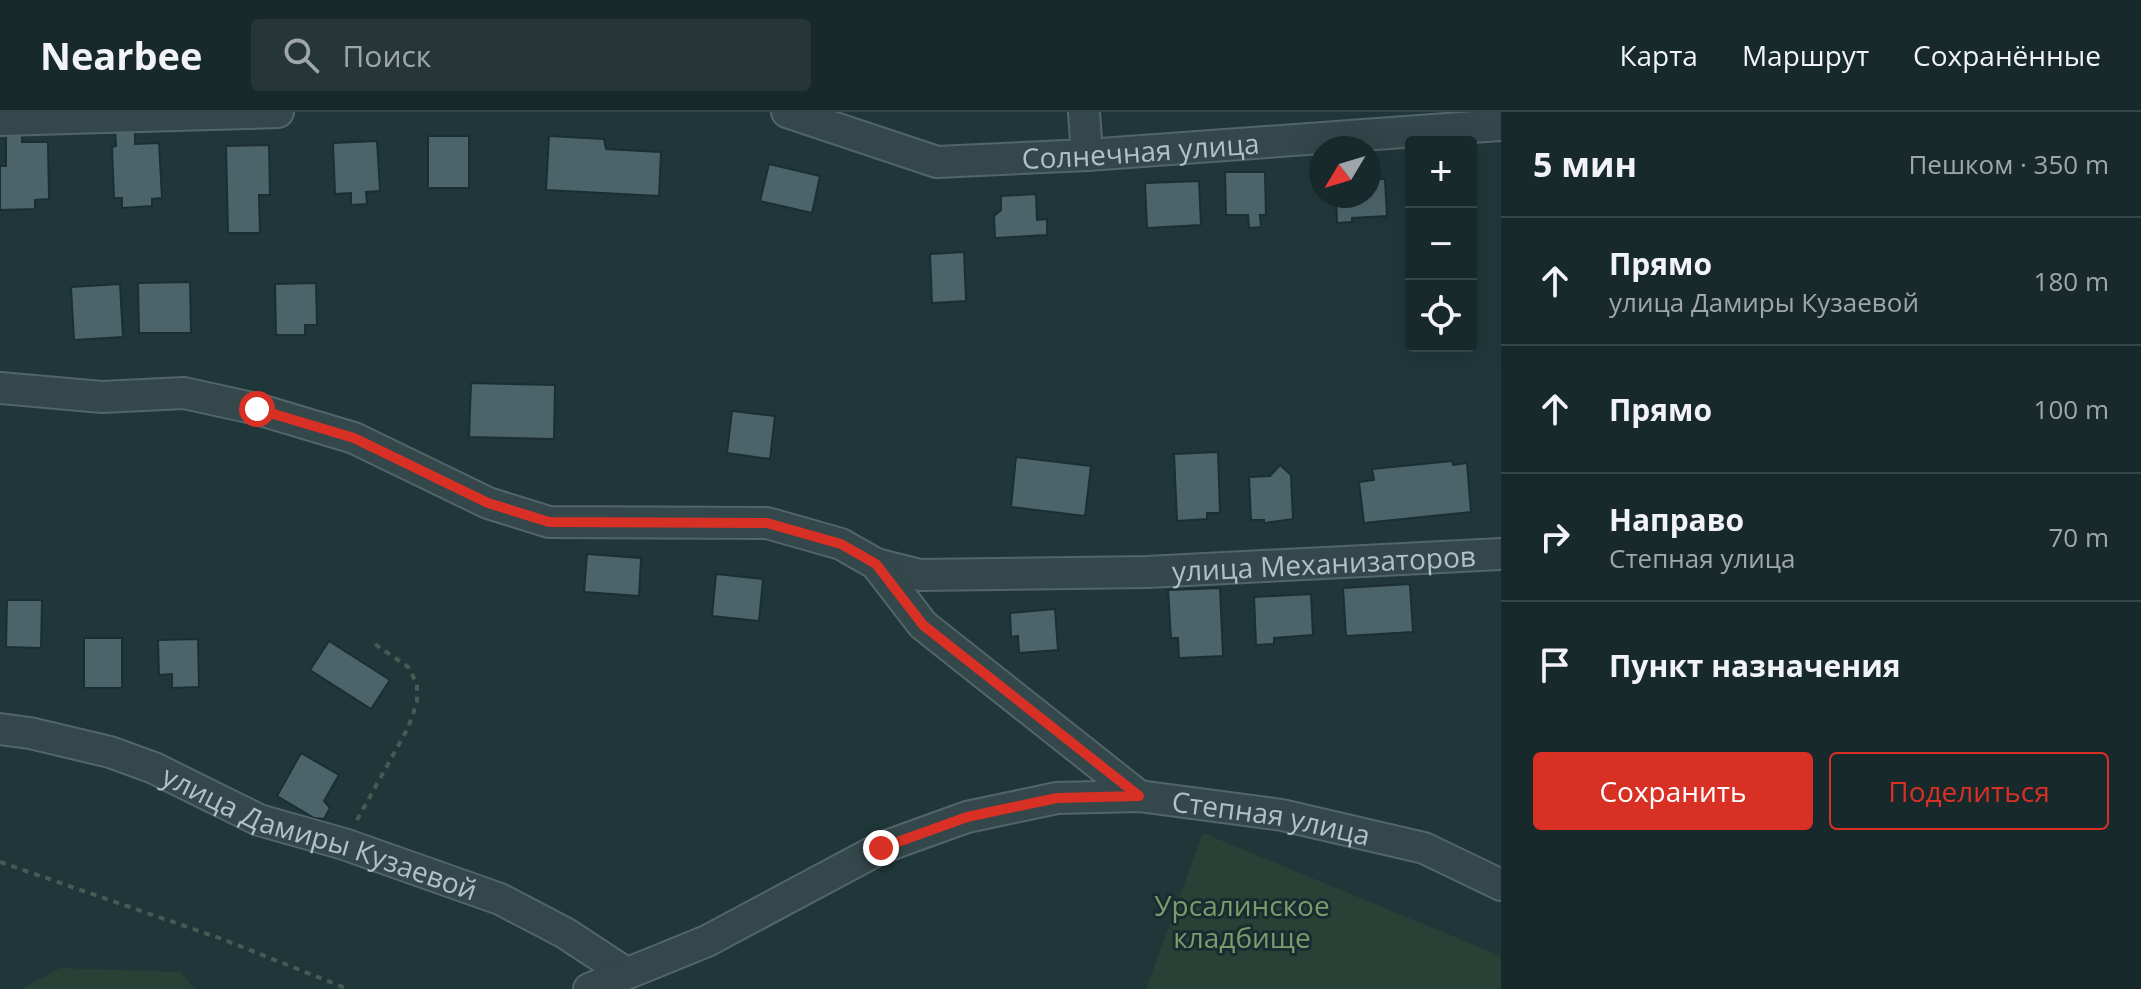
<!DOCTYPE html>
<html lang="ru">
<meta charset="utf-8">
<style>
:root{--surface:#18292c;--page:#253538;--text:#f1f3f6;--muted:#9fa6a9;--line:#364548;--accent:#d93025}
body{margin:0;font-family:"Open Sans",sans-serif;background:var(--page);color:var(--text)}
.controls{position:absolute;right:24px;top:24px;display:grid;overflow:hidden;border-radius:8px;box-shadow:0 8px 32px #0002}
.controls button{width:72px;height:72px;display:grid;place-items:center;padding:0;border:0;border-bottom:2px solid var(--line);background:var(--surface);color:var(--text);font:40px sans-serif}
.compass{position:absolute;left:1309px;top:24px;width:72px;height:72px;border-radius:50%;background:var(--surface);box-shadow:0 8px 32px #0002;rotate:232deg}
.stop{position:absolute;width:24px;height:24px;margin:-18px;border:6px solid #d93025;border-radius:50%;background:#fff}
.stop.end{background:#d93025;border-color:#fff;box-shadow:0 2px 8px #0008}
.list{margin:0;padding:0;list-style:none}
h2{display:flex;justify-content:space-between;align-items:center;height:104px;margin:0;padding:0 32px;font-size:34px}
h2 small{font-size:26px;font-weight:400;color:var(--muted)}
.list li{display:grid;grid-template-columns:52px 1fr auto;gap:24px;align-items:center;box-sizing:border-box;height:128px;padding:0 32px;border-top:2px solid var(--line)}
.list b{display:block;font-size:30px;white-space:nowrap}
.list p{margin:0;font-size:26px;white-space:nowrap;color:var(--muted)}
.list em{font-size:26px;font-style:normal;color:var(--muted)}
.actions{display:flex;gap:16px;padding:24px 32px}
.actions a{flex:1;padding:18px 0;border:2px solid var(--accent);border-radius:8px;text-align:center;font-size:28px;color:var(--accent)}
.actions .main{background:var(--accent);color:#fff}
.icon{flex:none;width:44px;height:44px;fill:none;stroke:currentColor;stroke-width:2;stroke-linecap:round;stroke-linejoin:round}
.map{position:relative;flex:none;width:1501px;height:877px;overflow:hidden}
header{display:flex;align-items:center;gap:48px;box-sizing:border-box;height:112px;padding:0 40px;background:var(--surface);border-bottom:2px solid var(--line)}
header strong{font-size:38px}
nav{display:flex;gap:44px;margin-inline-start:auto;font-size:28px}
.search{width:560px;height:72px;background:var(--page);display:flex;align-items:center;gap:20px;box-sizing:border-box;padding:0 28px;border-radius:8px;color:var(--muted);font-size:30px}
main{display:flex}
aside{flex:1;background:var(--surface)}
.map>svg:first-child{display:block}
.green{fill:#274136}
.building{fill:#4b6469;stroke:#1b2e31;stroke-width:2}
.lines{fill:none;stroke-linecap:round;stroke-linejoin:round}
.minor-casing{stroke:#526568;stroke-width:34}
.path{stroke:#445c54;stroke-width:4;stroke-dasharray:6 6;stroke-linecap:butt}
.minor{stroke:#34474a;stroke-width:30}
.route{stroke:#d93025;stroke-width:10}
.labels{text-anchor:middle;dominant-baseline:central;stroke-width:6;stroke-linejoin:round;paint-order:stroke}
.street-label{font-size:28px;fill:#afc2c7;stroke:#192c2f}
.park-label{font-size:28px;fill:#779d6d;stroke:#192c2f}
</style>
<header>
<strong>Nearbee</strong>
<div class="search"><svg class="icon" aria-label="search" viewBox="0 0 24 24"><circle cx="10" cy="10" r="6"/><path d="M15 15l6 6"/></svg>Поиск</div>
<nav><a>Карта</a><a>Маршрут</a><a>Сохранённые</a></nav>
</header>
<main>
<div class="map">
<svg width="1501" height="877" viewBox="0 0 1501 877">
<rect width="100%" height="100%" fill="#20373a"/>
<!-- green -->
<g class="green">
<path d="M 1203,721 L 1501,844 L 1501,877 L 1146,877 Z"/>
<path d="M 60,856 L 180,860 L 195,877 L 21,877 Z"/>
</g>
<!-- building -->
<g class="building">
<path d="M 135,17 L 135,32 L 159,31 L 162,86 L 152,87 L 152,94 L 122,96 L 122,86 L 114,86 L 112,35 L 116,34 L 115,18 Z"/>
<path d="M 22,21 L 22,30 L 48,30 L 49,87 L 35,88 L 35,97 L 0,98 L 0,54 L 6,54 L 6,22 Z"/>
<rect x="428" y="24" width="41" height="52"/>
<path d="M 549,24 L 604,27 L 606,37 L 661,40 L 659,84 L 546,78 Z"/>
<path d="M 377,29 L 380,79 L 366,80 L 367,92 L 351,93 L 351,81 L 335,82 L 333,31 Z"/>
<path d="M 269,33 L 270,83 L 259,83 L 260,121 L 228,121 L 226,34 Z"/>
<path d="M 769,52 L 820,64 L 812,101 L 760,89 Z"/>
<path d="M 1225,60 L 1265,60 L 1266,103 L 1260,103 L 1261,115 L 1249,116 L 1248,103 L 1226,103 Z"/>
<path d="M 1406,61 L 1411,61 L 1411,100 L 1408,100 Z"/>
<path d="M 1369,67 L 1385,67 L 1387,104 L 1352,106 L 1352,110 L 1337,111 L 1336,84 L 1369,84 Z"/>
<path d="M 1199,69 L 1201,113 L 1147,116 L 1145,71 Z"/>
<path d="M 1036,82 L 1037,108 L 1047,107 L 1047,123 L 995,126 L 994,104 L 1001,98 L 1001,84 Z"/>
<path d="M 964,140 L 966,189 L 932,191 L 930,142 Z"/>
<path d="M 190,170 L 191,221 L 139,221 L 138,171 Z"/>
<path d="M 316,171 L 317,213 L 305,213 L 305,223 L 276,223 L 275,172 Z"/>
<path d="M 120,172 L 123,225 L 74,228 L 71,175 Z"/>
<path d="M 471,271 L 555,273 L 554,327 L 469,325 Z"/>
<path d="M 732,299 L 775,304 L 770,347 L 727,341 Z"/>
<path d="M 1218,340 L 1220,401 L 1207,401 L 1207,407 L 1177,409 L 1174,342 Z"/>
<path d="M 1016,345 L 1091,354 L 1085,404 L 1011,395 Z"/>
<path d="M 1452,349 L 1453,353 L 1467,351 L 1471,400 L 1364,411 L 1359,370 L 1374,368 L 1372,357 Z"/>
<path d="M 1280,353 L 1291,363 L 1293,407 L 1264,411 L 1264,408 L 1251,408 L 1249,365 L 1270,364 Z"/>
<path d="M 587,442 L 641,446 L 639,484 L 584,480 Z"/>
<path d="M 716,462 L 763,467 L 759,509 L 712,504 Z"/>
<path d="M 1410,472 L 1413,520 L 1346,524 L 1343,476 Z"/>
<path d="M 1220,476 L 1223,544 L 1179,546 L 1178,526 L 1171,526 L 1168,478 Z"/>
<path d="M 1311,482 L 1313,523 L 1274,526 L 1274,532 L 1256,533 L 1254,485 Z"/>
<path d="M 7,488 L 42,488 L 41,536 L 6,535 Z"/>
<path d="M 1055,497 L 1058,538 L 1019,541 L 1018,524 L 1011,525 L 1010,501 Z"/>
<rect x="84" y="526" width="38" height="50"/>
<path d="M 198,527 L 199,575 L 172,576 L 172,562 L 159,563 L 158,528 Z"/>
<path d="M 329,529 L 390,568 L 371,597 L 310,558 Z"/>
<path d="M 301,641 L 339,663 L 324,689 L 330,696 L 324,707 L 314,706 L 277,684 Z"/>
</g>
<g class="lines">
<defs>
<g id="minor">
<path id="s1" d="M 787,0 L 937,50 L 1087,43 L 1501,13"/>
<path d="M 1084,0 L 1087,43"/>
<path d="M 0,8 L 278,0"/>
<path id="s2" d="M 0,276 L 102,285 L 184,281 L 257,297 L 354,326 L 488,391 L 549,410 L 767,411 L 841,432 L 876,452 L 920,463 L 1147,460 L 1501,442"/>
<path d="M 876,452 L 923,513 L 1139,684"/>
<path id="s3" d="M 0,617 L 30,621 L 110,640 L 154,656 L 259,708 L 344,732 L 500,787 L 565,821 L 626,861"/>
<path id="s4" d="M 589,877 L 707,829 L 881,736 L 967,705 L 1057,686 L 1139,684 L 1282,703 L 1424,736 L 1501,773"/>
</g>
</defs>
<!-- minor casing -->
<use href="#minor" class="minor-casing"/>
<!-- path -->
<g class="path">
<path d="M 357,708 L 408,616 L 417,590 L 417,572 L 408,555 L 375,532"/>
<path d="M 0,750 L 222,827 L 348,877"/>
</g>
<!-- minor -->
<use href="#minor" class="minor"/>
</g>
<g class="lines">
<!-- route -->
<path class="route" d="M 257,297 L 354,326 L 488,391 L 549,410 L 767,411 L 841,432 L 876,452 L 923,513 L 1139,684 L 1057,686 L 967,705 L 881,736"/>
</g>
<g class="labels">
<!-- street labels -->
<g class="street-label">
<text stroke="none"><textPath href="#s1" startOffset="362">Солнечная улица</textPath></text>
<text stroke="none"><textPath href="#s2" startOffset="1358">улица Механизаторов</textPath></text>
<text stroke="none"><textPath href="#s4" startOffset="724">Степная улица</textPath></text>
<text stroke="none"><textPath href="#s3" startOffset="338">улица Дамиры Кузаевой</textPath></text>
</g>
<!-- park labels -->
<g class="park-label">
<text x="1242" y="793">Урсалинское<tspan x="1242" dy="32">кладбище</tspan></text>
</g>
</g>
</svg>
<div class="controls">
<button>+</button>
<button>−</button>
<button><svg class="icon" aria-label="locate" viewBox="0 0 24 24"><circle cx="12" cy="12" r="6"/><path d="M12 2v4M12 18v4M2 12h4M18 12h4"/></svg></button>
</div>
<svg class="compass" viewBox="-18 -18 36 36"><path d="M0-13l5 13h-10z" fill="#e53935"/><path d="M0 13l5-13h-10z" fill="#9fa6a9"/></svg>
<div class="stop" style="left:257px;top:297px"></div>
<div class="stop end" style="left:881px;top:736px"></div>
</div>
<aside>
<h2>5 мин<small>Пешком · 350 m</small></h2>
<ul class="list">
<li><svg class="icon" aria-label="ahead" viewBox="0 0 24 24"><path d="M12 20V5M6 11l6-6 6 6"/></svg><div><b>Прямо</b><p>улица Дамиры Кузаевой</p></div><em>180 m</em></li>
<li><svg class="icon" aria-label="ahead" viewBox="0 0 24 24"><path d="M12 20V5M6 11l6-6 6 6"/></svg><div><b>Прямо</b></div><em>100 m</em></li>
<li><svg class="icon" aria-label="right" viewBox="0 0 24 24"><path d="M7 20v-9h11M14 6l5 5-5 5"/></svg><div><b>Направо</b><p>Степная улица</p></div><em>70 m</em></li>
<li><svg class="icon" aria-label="arrive" viewBox="0 0 24 24"><path d="M6 21V4h12l-3 4 3 4H6"/></svg><div><b>Пункт назначения</b></div></li>
</ul>
<div class="actions"><a class="main">Сохранить</a><a>Поделиться</a></div>
</aside>
</main>
